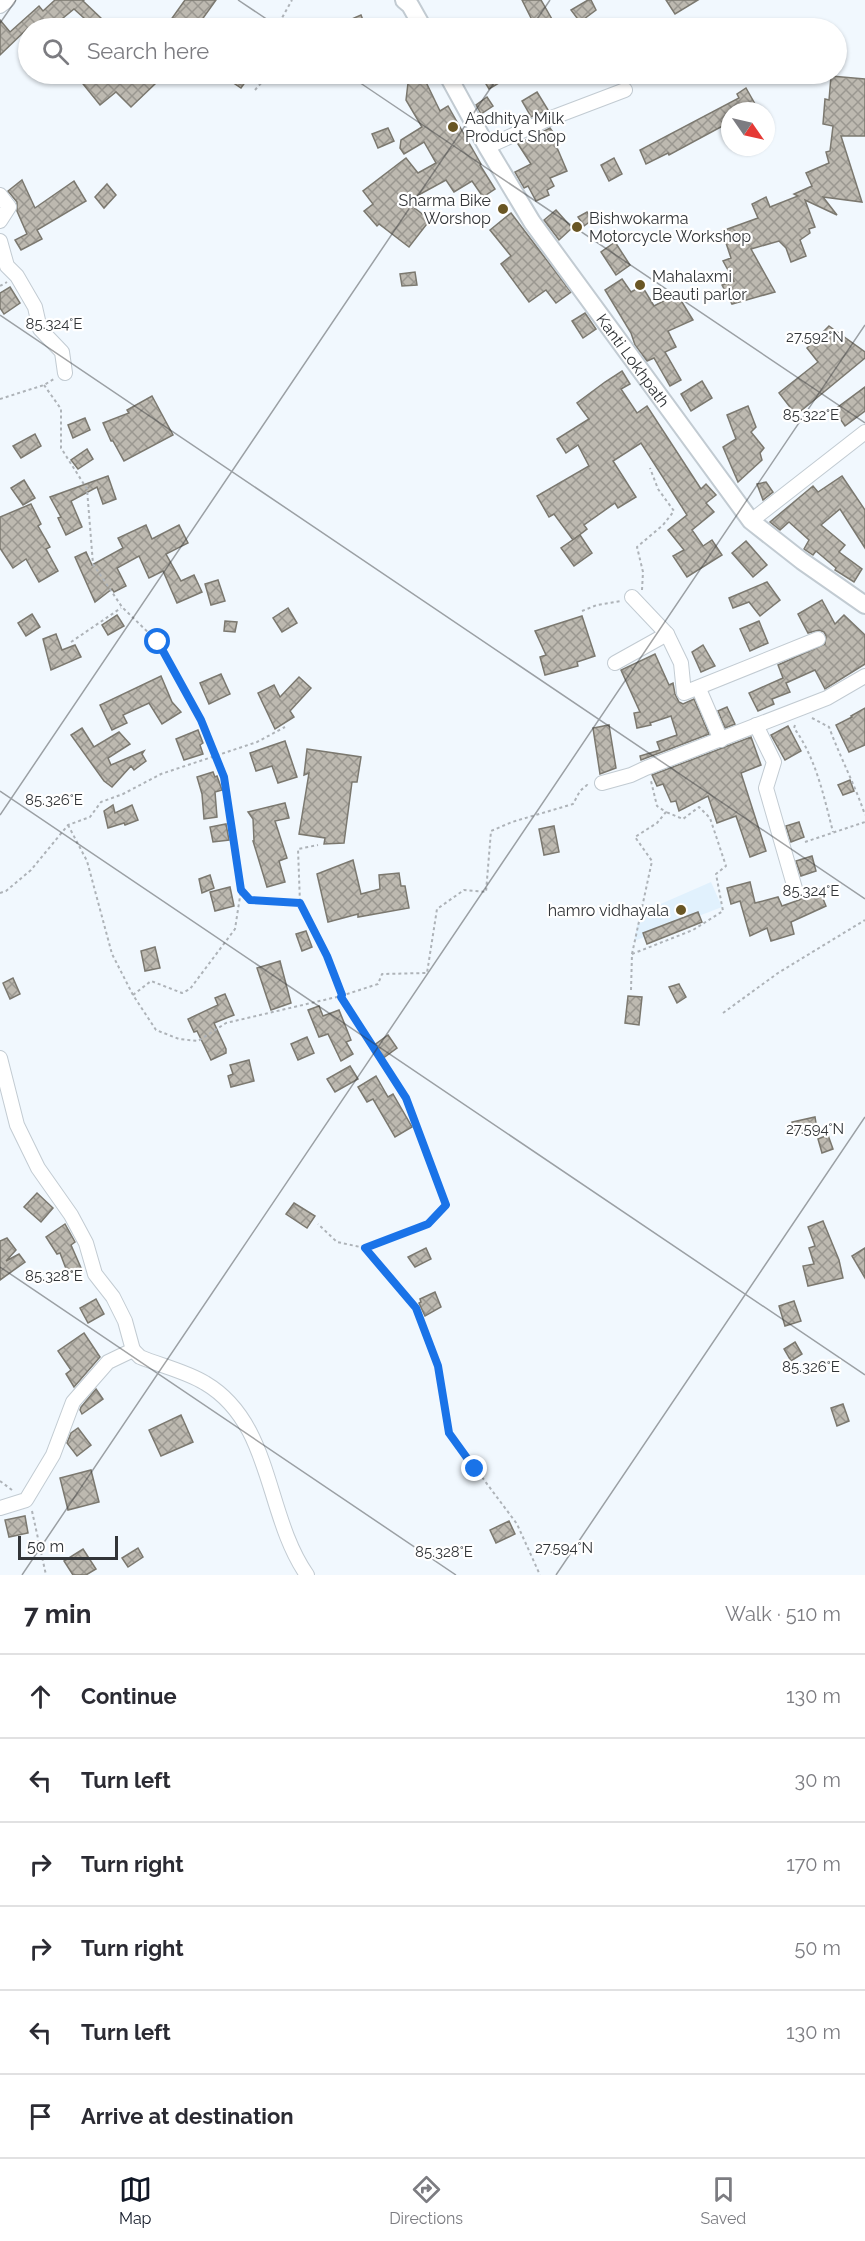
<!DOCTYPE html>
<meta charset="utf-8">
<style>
:root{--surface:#fff;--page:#f7f7f7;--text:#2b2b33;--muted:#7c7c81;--line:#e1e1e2;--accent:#111827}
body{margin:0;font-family:Raleway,sans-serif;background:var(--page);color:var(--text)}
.compass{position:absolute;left:721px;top:102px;width:54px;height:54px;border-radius:50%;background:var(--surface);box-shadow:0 2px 4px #0004;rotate:124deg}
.scale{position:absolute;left:18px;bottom:15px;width:100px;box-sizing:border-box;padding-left:6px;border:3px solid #323538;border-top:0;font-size:16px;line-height:21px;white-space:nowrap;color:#323538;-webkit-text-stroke:4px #fff;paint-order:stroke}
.stop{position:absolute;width:18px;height:18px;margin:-14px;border:4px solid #1a73e8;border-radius:50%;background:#fff}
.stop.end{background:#1a73e8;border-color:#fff;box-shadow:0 2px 6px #0008}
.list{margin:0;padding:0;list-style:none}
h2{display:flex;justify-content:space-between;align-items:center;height:78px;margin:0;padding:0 24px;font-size:26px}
h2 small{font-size:20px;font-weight:400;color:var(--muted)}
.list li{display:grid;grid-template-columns:39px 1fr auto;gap:18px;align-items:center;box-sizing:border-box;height:84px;padding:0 24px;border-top:2px solid var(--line)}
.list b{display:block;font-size:22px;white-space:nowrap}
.list em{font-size:20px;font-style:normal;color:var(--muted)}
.icon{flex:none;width:33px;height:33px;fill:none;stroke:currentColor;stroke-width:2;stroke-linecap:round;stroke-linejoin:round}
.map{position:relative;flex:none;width:865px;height:1575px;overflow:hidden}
.search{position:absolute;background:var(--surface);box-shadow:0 2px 4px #0004;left:18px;right:18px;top:18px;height:66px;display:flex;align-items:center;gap:15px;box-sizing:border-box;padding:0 21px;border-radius:33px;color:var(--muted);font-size:22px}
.sheet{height:582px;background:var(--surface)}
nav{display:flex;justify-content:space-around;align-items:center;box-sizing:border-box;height:84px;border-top:2px solid var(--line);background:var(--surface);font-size:16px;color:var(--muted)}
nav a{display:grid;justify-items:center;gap:3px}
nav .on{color:var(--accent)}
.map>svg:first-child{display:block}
.built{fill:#e1f1fd}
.building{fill:url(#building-cross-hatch);stroke:#7b786f;stroke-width:1.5}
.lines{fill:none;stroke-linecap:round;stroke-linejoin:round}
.minor-casing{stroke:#c2cbd2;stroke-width:16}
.major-casing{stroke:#c2cbd2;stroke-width:20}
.path{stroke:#aeb3b8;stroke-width:2;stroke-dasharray:3 3;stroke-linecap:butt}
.minor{stroke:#fff;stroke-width:14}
.major{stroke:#fff;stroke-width:16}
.route{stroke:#1a73e8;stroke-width:8}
.ticks{fill:none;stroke:#323538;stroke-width:1.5;stroke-opacity:0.45}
.poi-dot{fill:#695624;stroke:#fff;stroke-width:2}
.labels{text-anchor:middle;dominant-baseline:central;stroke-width:4.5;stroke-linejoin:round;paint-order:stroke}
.poi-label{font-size:16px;fill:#323538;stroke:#fff;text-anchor:start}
.street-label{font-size:16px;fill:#323538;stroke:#fff}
.ticks-label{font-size:15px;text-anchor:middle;fill:#323538;stroke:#fff;stroke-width:4.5;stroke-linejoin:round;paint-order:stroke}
</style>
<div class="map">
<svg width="865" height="1575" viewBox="0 0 865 1575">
<defs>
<pattern id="building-cross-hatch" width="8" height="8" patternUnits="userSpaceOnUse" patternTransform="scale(1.5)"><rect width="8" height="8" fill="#bdb9b0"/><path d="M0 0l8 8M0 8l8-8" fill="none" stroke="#9a9790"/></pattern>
</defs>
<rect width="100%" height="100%" fill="#f1f8fe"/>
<!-- built -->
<path class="built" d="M 711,882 L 722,907 L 634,941 L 640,913 Z"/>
<!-- building -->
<g class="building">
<path d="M 55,0 L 84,0 L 83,1 L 104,21 L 95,28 L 74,9 L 57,23 L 53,19 L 43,28 L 28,28 L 0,55 L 0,20 L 10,32 L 39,6 L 43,11 Z"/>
<path d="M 185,0 L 216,0 L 196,28 L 181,28 L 170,21 Z"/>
<path d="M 522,0 L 541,0 L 557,28 L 536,28 Z"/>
<path d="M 588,0 L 591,0 L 596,10 L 580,22 L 571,10 Z"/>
<path d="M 666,0 L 698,0 L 675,14 Z"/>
<path d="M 361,15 L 366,28 L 351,28 L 347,21 Z"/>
<path d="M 75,74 L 148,74 L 157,82 L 131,107 L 116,92 L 100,105 Z"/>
<path d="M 220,74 L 251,74 L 241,88 Z"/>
<path d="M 404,74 L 422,74 L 440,111 L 448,106 L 481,164 L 480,165 L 495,189 L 483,197 L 472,181 L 454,192 L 446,180 L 413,198 L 416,202 L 412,206 L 430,220 L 409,247 L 379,224 L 377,226 L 364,211 L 373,204 L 363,191 L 406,158 L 418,173 L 436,163 L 424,142 L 404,154 L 400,148 L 401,140 L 422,127 L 406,100 L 408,83 Z"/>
<path d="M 494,74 L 499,83 L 489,89 L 483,79 Z"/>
<path d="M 831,76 L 865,79 L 865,136 L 841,136 L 862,202 L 823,197 L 837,215 L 805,200 L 815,227 L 809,229 L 810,233 L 800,240 L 806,256 L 791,262 L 786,248 L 779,241 L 751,249 L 775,292 L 732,304 L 722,285 L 734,281 L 723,261 L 731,258 L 722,231 L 758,218 L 752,204 L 766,197 L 770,207 L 798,196 L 794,194 L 812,186 L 806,173 L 829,163 L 826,152 L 830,151 L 833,126 L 823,124 L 825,99 L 829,100 Z"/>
<path d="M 746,88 L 759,111 L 730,111 L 730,122 L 669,155 L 668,153 L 646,164 L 640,150 L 739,98 L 737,94 Z"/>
<path d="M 537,92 L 548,110 L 521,121 L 530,115 L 522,101 Z"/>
<path d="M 487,97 L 493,106 L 481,114 L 476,105 Z"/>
<path d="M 388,128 L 394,141 L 378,148 L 372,134 Z"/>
<path d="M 550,128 L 559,141 L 555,143 L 567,171 L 550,178 L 554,186 L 547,190 L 549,195 L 536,201 L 528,186 L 524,188 L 515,172 L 531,164 L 518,144 Z"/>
<path d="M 614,158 L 622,174 L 609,181 L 601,165 Z"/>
<path d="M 22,180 L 35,208 L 74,181 L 86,201 L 37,230 L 42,239 L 21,250 L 15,240 L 27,234 L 17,211 L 17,202 L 8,191 Z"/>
<path d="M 107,184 L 116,195 L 104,208 L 95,197 Z"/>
<path d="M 556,210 L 572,228 L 559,240 L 544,220 Z"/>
<path d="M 587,212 L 592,220 L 584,226 L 578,217 Z"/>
<path d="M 511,213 L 571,292 L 556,303 L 546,290 L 529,302 L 501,264 L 511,256 L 490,230 Z"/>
<path d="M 615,242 L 630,265 L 616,275 L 601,252 Z"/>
<path d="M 415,272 L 417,285 L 402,286 L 400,274 Z"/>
<path d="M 622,279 L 631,292 L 642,286 L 654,306 L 677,294 L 693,320 L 668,331 L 676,347 L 665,352 L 681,380 L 670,386 L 654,358 L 647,361 L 635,345 L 631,333 L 605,290 Z"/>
<path d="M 10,287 L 20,303 L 4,314 L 0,308 L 0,293 Z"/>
<path d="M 585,313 L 596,329 L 583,338 L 572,321 Z"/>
<path d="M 829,326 L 865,352 L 865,358 L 796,415 L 779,393 L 818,362 L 807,348 Z"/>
<path d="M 622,371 L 630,384 L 621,389 L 637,413 L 647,406 L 701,489 L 706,484 L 716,495 L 706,503 L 714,512 L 692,530 L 703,546 L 712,540 L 722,555 L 687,577 L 673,556 L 684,550 L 668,530 L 687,515 L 641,443 L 613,461 L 636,497 L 618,508 L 615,503 L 584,525 L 587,529 L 573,540 L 554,514 L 549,517 L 537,496 L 589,466 L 578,445 L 566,453 L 557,439 L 589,419 L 577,403 L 605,382 Z"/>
<path d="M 702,381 L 712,398 L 691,411 L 681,394 Z"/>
<path d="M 865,387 L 865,411 L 845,426 L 834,410 Z"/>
<path d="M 152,396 L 173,435 L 124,461 L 113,441 L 111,441 L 103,423 L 129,413 L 127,410 Z"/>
<path d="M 748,406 L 756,427 L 751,432 L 764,448 L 760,453 L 762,460 L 738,482 L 723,447 L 736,439 L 727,415 Z"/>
<path d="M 85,418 L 90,430 L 73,438 L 68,425 Z"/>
<path d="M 35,434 L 41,446 L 21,458 L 13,446 Z"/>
<path d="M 87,449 L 93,459 L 78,469 L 71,460 Z"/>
<path d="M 108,476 L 116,499 L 103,504 L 97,487 L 71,501 L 82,527 L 66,535 L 58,518 L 61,517 L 50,497 Z"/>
<path d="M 842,476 L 865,510 L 865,548 L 840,509 L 821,525 L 845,545 L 839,552 L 862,569 L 854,582 L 835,570 L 836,568 L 816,551 L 813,555 L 804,549 L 809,540 L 789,522 L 780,530 L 770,522 L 813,486 L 818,492 Z"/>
<path d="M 24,480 L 35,498 L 23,505 L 11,488 Z"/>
<path d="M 766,482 L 773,492 L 763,500 L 757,484 Z"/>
<path d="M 31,504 L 41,524 L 38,526 L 50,547 L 46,549 L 58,571 L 39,582 L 26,559 L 13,568 L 0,548 L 0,517 Z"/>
<path d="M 146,525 L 152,539 L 179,525 L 188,543 L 166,554 L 181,581 L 194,575 L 202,592 L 177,603 L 163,571 L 149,578 L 139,556 L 117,568 L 126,586 L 114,592 L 112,589 L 95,602 L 75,557 L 86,552 L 92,565 L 123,548 L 118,538 Z"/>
<path d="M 580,535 L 592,553 L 574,566 L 561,548 Z"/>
<path d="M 746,541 L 767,565 L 753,577 L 732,553 Z"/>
<path d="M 218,580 L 225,601 L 211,605 L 205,584 Z"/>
<path d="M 767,582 L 780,600 L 760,616 L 749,602 L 733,608 L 729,598 Z"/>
<path d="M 822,600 L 835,624 L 844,615 L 865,635 L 865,664 L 825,689 L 815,670 L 786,683 L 790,692 L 772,699 L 774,704 L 758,711 L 749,693 L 783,678 L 778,665 L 825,644 L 826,636 L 824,632 L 819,630 L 808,633 L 798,614 Z"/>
<path d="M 288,608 L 297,623 L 282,632 L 273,618 Z"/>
<path d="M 32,614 L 40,627 L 26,636 L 18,623 Z"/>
<path d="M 117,615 L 124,626 L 108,635 L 102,625 Z"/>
<path d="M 582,616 L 595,656 L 577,662 L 578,666 L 545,675 L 540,657 L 546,655 L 535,631 Z"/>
<path d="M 225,621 L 237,622 L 235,632 L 224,631 Z"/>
<path d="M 759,621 L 768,643 L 750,651 L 740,629 Z"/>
<path d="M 56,634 L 62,650 L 75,645 L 81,657 L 51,670 L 43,639 Z"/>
<path d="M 703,645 L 715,666 L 701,672 L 692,652 Z"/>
<path d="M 655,654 L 669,685 L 673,683 L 675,694 L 679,702 L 683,704 L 694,699 L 709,734 L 641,760 L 640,756 L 660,750 L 657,742 L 677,735 L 671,716 L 650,723 L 651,725 L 637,728 L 634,713 L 640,712 L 621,670 Z"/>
<path d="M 221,674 L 230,694 L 209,704 L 200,683 Z"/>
<path d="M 161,676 L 172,702 L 181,712 L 162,724 L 149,703 L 123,715 L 127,723 L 112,730 L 100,705 Z"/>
<path d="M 299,677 L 311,688 L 290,711 L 294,717 L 275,729 L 258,693 L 274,685 L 280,697 Z"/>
<path d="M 727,707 L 735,724 L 725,728 L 718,711 Z"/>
<path d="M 865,708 L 865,745 L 849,752 L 836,725 L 852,717 L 851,716 Z"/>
<path d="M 609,725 L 616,768 L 600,774 L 593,728 Z"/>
<path d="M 788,726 L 801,751 L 785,760 L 771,735 Z"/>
<path d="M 82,728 L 94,747 L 119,732 L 130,744 L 108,758 L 111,765 L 144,751 L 142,754 L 146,761 L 134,770 L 131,766 L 112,787 L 104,781 L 71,735 Z"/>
<path d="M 198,730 L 203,743 L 200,745 L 203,754 L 184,760 L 176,739 Z"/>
<path d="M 751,737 L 761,765 L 741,773 L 766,851 L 750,857 L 736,816 L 717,823 L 708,796 L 679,811 L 676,801 L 671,802 L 663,784 L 657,786 L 652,775 Z"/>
<path d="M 285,741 L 297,777 L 278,783 L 272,766 L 256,771 L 250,753 Z"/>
<path d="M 307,749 L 361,757 L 357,782 L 352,782 L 344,843 L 324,844 L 325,838 L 299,834 L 309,773 L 304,775 Z"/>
<path d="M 213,772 L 215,777 L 217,776 L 222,790 L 215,792 L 217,817 L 204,819 L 202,794 L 197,777 Z"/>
<path d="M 850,780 L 854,791 L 843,795 L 838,785 Z"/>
<path d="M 285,803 L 289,818 L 275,821 L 287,858 L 279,861 L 285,882 L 267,887 L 253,841 L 254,841 L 253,819 L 248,812 Z"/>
<path d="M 113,805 L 115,813 L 132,805 L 138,820 L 125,825 L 124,823 L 108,828 L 104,811 Z"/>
<path d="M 799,822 L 804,837 L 791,842 L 786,826 Z"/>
<path d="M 226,824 L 229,840 L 213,842 L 210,827 Z"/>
<path d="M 554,826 L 559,852 L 544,855 L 539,829 Z"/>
<path d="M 812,856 L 816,871 L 801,876 L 796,861 Z"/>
<path d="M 353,860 L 361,894 L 380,889 L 379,875 L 399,873 L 401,886 L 405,886 L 409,908 L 358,917 L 358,914 L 328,922 L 317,874 Z"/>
<path d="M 210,875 L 214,888 L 202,893 L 199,879 Z"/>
<path d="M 750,882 L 755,903 L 778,897 L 782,906 L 799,900 L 819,889 L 826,906 L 791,922 L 794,934 L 771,941 L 767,928 L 750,936 L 740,901 L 731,904 L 727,888 Z"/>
<path d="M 230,887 L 234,906 L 215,911 L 210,892 Z"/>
<path d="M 698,912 L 702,922 L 647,944 L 643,933 Z"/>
<path d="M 306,931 L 312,947 L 302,951 L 296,934 Z"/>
<path d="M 155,947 L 160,968 L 145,971 L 141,951 Z"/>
<path d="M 280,961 L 291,1003 L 271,1010 L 257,968 Z"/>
<path d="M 13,978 L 20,994 L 10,999 L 3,983 Z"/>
<path d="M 679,984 L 686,997 L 677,1003 L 669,987 Z"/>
<path d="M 225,994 L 234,1015 L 214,1023 L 226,1049 L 226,1053 L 211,1060 L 197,1031 L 194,1032 L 188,1019 L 218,1005 L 215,998 Z"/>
<path d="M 628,996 L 642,997 L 639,1025 L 625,1023 Z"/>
<path d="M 319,1006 L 323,1016 L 339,1010 L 351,1040 L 346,1042 L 353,1054 L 341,1061 L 328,1034 L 319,1037 L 308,1010 Z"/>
<path d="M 388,1035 L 397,1048 L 382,1059 L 373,1046 Z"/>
<path d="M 307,1037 L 314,1053 L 298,1060 L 291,1044 Z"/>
<path d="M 249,1060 L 254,1081 L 231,1087 L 228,1076 L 233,1074 L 230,1065 Z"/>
<path d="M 350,1066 L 358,1079 L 335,1092 L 327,1079 Z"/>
<path d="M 376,1076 L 388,1097 L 393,1094 L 412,1127 L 395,1137 L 373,1099 L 367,1102 L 358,1087 Z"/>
<path d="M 815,1117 L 817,1129 L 794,1133 L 792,1122 Z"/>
<path d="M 828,1135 L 833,1149 L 822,1153 L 818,1139 Z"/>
<path d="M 37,1193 L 53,1208 L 41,1222 L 24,1207 Z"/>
<path d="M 294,1203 L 315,1216 L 307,1228 L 286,1214 Z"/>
<path d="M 823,1221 L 839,1260 L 843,1278 L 808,1286 L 803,1266 L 814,1264 L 809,1248 L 815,1246 L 808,1227 Z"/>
<path d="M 65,1224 L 75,1242 L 71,1245 L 81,1268 L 68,1274 L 60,1253 L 57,1254 L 46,1237 Z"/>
<path d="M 7,1238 L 16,1250 L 6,1261 L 19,1254 L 25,1262 L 0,1280 L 0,1241 Z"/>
<path d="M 426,1248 L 431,1259 L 415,1267 L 408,1257 Z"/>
<path d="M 865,1248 L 865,1278 L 852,1256 Z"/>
<path d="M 435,1292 L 441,1307 L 425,1316 L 419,1303 L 421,1302 L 420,1299 Z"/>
<path d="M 96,1299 L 104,1314 L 88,1323 L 80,1308 Z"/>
<path d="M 794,1301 L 801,1321 L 785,1326 L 779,1306 Z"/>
<path d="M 84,1333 L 100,1357 L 74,1387 L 66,1374 L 71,1370 L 58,1351 Z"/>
<path d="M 795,1342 L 802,1354 L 791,1361 L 784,1349 Z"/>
<path d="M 96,1389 L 103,1399 L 82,1414 L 80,1410 L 81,1407 Z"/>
<path d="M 843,1404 L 849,1421 L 837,1426 L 831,1408 Z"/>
<path d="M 181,1415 L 193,1442 L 161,1456 L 149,1430 Z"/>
<path d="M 78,1428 L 91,1445 L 77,1456 L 67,1443 L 71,1433 Z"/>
<path d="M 91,1470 L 99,1502 L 68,1510 L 60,1478 Z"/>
<path d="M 25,1516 L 28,1533 L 9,1537 L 5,1520 Z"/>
<path d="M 509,1521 L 515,1534 L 496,1543 L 490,1530 Z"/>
<path d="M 138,1548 L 143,1557 L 128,1567 L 122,1558 Z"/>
<path d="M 83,1549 L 96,1569 L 86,1575 L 73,1575 L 64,1561 Z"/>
</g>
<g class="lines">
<defs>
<g id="minor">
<path d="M 0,6 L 8,0"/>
<path d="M 487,147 L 546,120 L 625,90"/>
<path d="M 0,195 L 9,207 L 0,221"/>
<path d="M 0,241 L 7,266 L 17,276 L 35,307 L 40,329 L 62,352 L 65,373"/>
<path d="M 751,521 L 865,432"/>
<path d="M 632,597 L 667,634 L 681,663 L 684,693 L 818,639"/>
<path d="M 615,663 L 667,634"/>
<path d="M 699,689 L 721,740"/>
<path d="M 756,725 L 774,762 L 766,788 L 796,892"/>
<path d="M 602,783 L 631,775 L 646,768 L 827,698 L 865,676"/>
<path d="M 0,1058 L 17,1125 L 38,1168 L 71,1215 L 86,1243 L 95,1274 L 113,1297 L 125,1321 L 133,1350 L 108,1362 L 73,1402 L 53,1455 L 26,1500 L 0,1508"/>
<path d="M 133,1350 L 140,1357 C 159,1365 188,1372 205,1383 C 273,1423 265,1515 307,1575"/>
</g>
<g id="major">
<path d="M 404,0 L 410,5 L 423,28"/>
<path id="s1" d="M 447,74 L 487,147 L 532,222 L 751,521 L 802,561 L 865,605"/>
</g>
</defs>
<!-- minor casing -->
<use href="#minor" class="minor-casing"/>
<!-- major casing -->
<use href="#major" class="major-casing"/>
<!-- path -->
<g class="path">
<path d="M 279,28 L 278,25 L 292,0"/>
<path d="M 255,90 L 269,74"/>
<path d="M 0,286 L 7,282"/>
<path d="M 44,385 L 61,409 L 61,448 L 87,489 L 93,564 L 122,607 L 158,642 L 201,721 L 216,755 L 224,777 L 241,890 L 250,900 L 300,903 L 298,849 L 318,845"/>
<path d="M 0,399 L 44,385 L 54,379"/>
<path d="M 642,590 L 643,572 L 637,547 L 663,525 L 674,511 L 658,489 L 650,468"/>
<path d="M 582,611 L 597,605 L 621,601"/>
<path d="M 71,642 L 121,608"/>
<path d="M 812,718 L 829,727 C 840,757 855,785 865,815"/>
<path d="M 795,725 L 794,728 C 816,758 824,797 833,832"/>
<path d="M 68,825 L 87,861 L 112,954 L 133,995 L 156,1030 L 179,1039 L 198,1041 L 226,1023 L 341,996"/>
<path d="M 805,842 L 865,822"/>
<path d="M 0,893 L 6,891 L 31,870 L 68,825 L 90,817 L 101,802 L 123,794 L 161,774 L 257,742 L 285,727"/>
<path d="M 300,903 L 327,956 L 342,995 L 341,997 L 406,1098 L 446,1205 L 428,1224 L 365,1248 L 337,1242 L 318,1224"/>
<path d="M 632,954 L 693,930 L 723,911 L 716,874 L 726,866 L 710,818 L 699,807 L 683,819 L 666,812"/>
<path d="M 631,990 L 632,954 L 652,861 L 635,837 L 657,823 L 666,812 L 657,806 L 651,781"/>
<path d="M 133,995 L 151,981 L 182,993 L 190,989 L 235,929 L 241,890"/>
<path d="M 341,996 L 378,984 L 382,974 L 427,973 L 437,909 L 464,890 L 486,892 L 491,831 L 512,822 L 573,804 L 580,791 L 587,785 L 588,786"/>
<path d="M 723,1013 L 778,973 L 865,920"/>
<path d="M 365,1248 L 416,1308 L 438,1366 L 449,1433 L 517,1524 L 540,1575"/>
<path d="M 0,1481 L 12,1490"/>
<path d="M 32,1511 L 46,1575"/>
</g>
<!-- minor -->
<use href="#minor" class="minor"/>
<!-- major -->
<use href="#major" class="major"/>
</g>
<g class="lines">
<!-- route -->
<path class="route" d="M 158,642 L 201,720 L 224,777 L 241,890 L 250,900 L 300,903 L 327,956 L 342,995 L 341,997 L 406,1098 L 446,1205 L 428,1224 L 365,1248 L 416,1308 L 438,1366 L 449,1433 L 475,1469"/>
</g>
<!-- ticks -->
<path class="ticks" d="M 238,0 L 280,28M 0,23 L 16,0M 531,28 L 550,0M 347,74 L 865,423M 0,315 L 865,899M 0,791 L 865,1375M 0,815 L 500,74M 0,1267 L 456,1575M 22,1575 L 865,325M 556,1575 L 865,1117"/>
<!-- markers -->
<g class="poi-dot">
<circle cx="453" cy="127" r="6"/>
<circle cx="503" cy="209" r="6"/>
<circle cx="577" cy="227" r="6"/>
<circle cx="640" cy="285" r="6"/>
<circle cx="681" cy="910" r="6"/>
</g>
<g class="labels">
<!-- poi labels -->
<g class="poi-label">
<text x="465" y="118">Aadhitya Milk<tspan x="465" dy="18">Product Shop</tspan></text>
<text x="491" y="200" text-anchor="end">Sharma Bike<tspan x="491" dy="18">Worshop</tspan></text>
<text x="589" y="218">Bishwokarma<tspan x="589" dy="18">Motorcycle Workshop</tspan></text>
<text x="652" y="276">Mahalaxmi<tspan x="652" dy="18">Beauti parlor</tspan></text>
<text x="669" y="910" text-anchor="end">hamro vidhayala</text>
</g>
<!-- street labels -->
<g class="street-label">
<text stroke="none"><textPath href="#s1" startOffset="342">Kanti Lokhpath</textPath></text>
</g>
</g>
<g class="ticks-label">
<text x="54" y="329">85.324°E</text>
<text x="815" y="342">27.592°N</text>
<text x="811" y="420">85.322°E</text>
<text x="54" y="805">85.326°E</text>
<text x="811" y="896">85.324°E</text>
<text x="815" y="1134">27.594°N</text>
<text x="54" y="1281">85.328°E</text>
<text x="811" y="1372">85.326°E</text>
<text x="564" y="1553">27.594°N</text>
<text x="444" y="1557">85.328°E</text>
</g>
</svg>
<svg class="compass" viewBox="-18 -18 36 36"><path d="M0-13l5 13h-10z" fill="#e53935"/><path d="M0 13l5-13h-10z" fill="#7c7c81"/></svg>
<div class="scale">50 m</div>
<div class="stop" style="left:158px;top:642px"></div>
<div class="stop end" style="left:475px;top:1469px"></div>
<div class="search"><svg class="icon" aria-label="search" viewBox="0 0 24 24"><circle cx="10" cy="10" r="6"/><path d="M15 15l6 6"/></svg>Search here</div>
</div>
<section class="sheet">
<h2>7 min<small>Walk · 510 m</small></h2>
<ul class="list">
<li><svg class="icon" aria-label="ahead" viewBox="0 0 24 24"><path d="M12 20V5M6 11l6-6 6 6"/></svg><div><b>Continue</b></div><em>130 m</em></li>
<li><svg class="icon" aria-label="left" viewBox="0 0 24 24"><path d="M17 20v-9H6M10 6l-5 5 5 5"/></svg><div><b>Turn left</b></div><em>30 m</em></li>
<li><svg class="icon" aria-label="right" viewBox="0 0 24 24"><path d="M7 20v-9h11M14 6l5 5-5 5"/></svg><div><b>Turn right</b></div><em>170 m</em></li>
<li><svg class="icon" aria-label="right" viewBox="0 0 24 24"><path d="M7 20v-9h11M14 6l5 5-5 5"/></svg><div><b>Turn right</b></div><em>50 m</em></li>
<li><svg class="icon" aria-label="left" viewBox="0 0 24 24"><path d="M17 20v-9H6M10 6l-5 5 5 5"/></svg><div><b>Turn left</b></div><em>130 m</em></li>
<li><svg class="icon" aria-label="arrive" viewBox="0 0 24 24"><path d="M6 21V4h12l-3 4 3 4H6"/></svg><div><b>Arrive at destination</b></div></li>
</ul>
</section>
<nav>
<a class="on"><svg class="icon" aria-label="map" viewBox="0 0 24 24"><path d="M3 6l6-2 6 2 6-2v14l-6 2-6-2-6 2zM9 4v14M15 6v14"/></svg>Map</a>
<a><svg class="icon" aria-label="directions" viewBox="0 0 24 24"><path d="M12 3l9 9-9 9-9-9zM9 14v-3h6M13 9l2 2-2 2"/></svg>Directions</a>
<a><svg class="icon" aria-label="saved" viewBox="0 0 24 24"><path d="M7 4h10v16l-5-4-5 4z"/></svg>Saved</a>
</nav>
